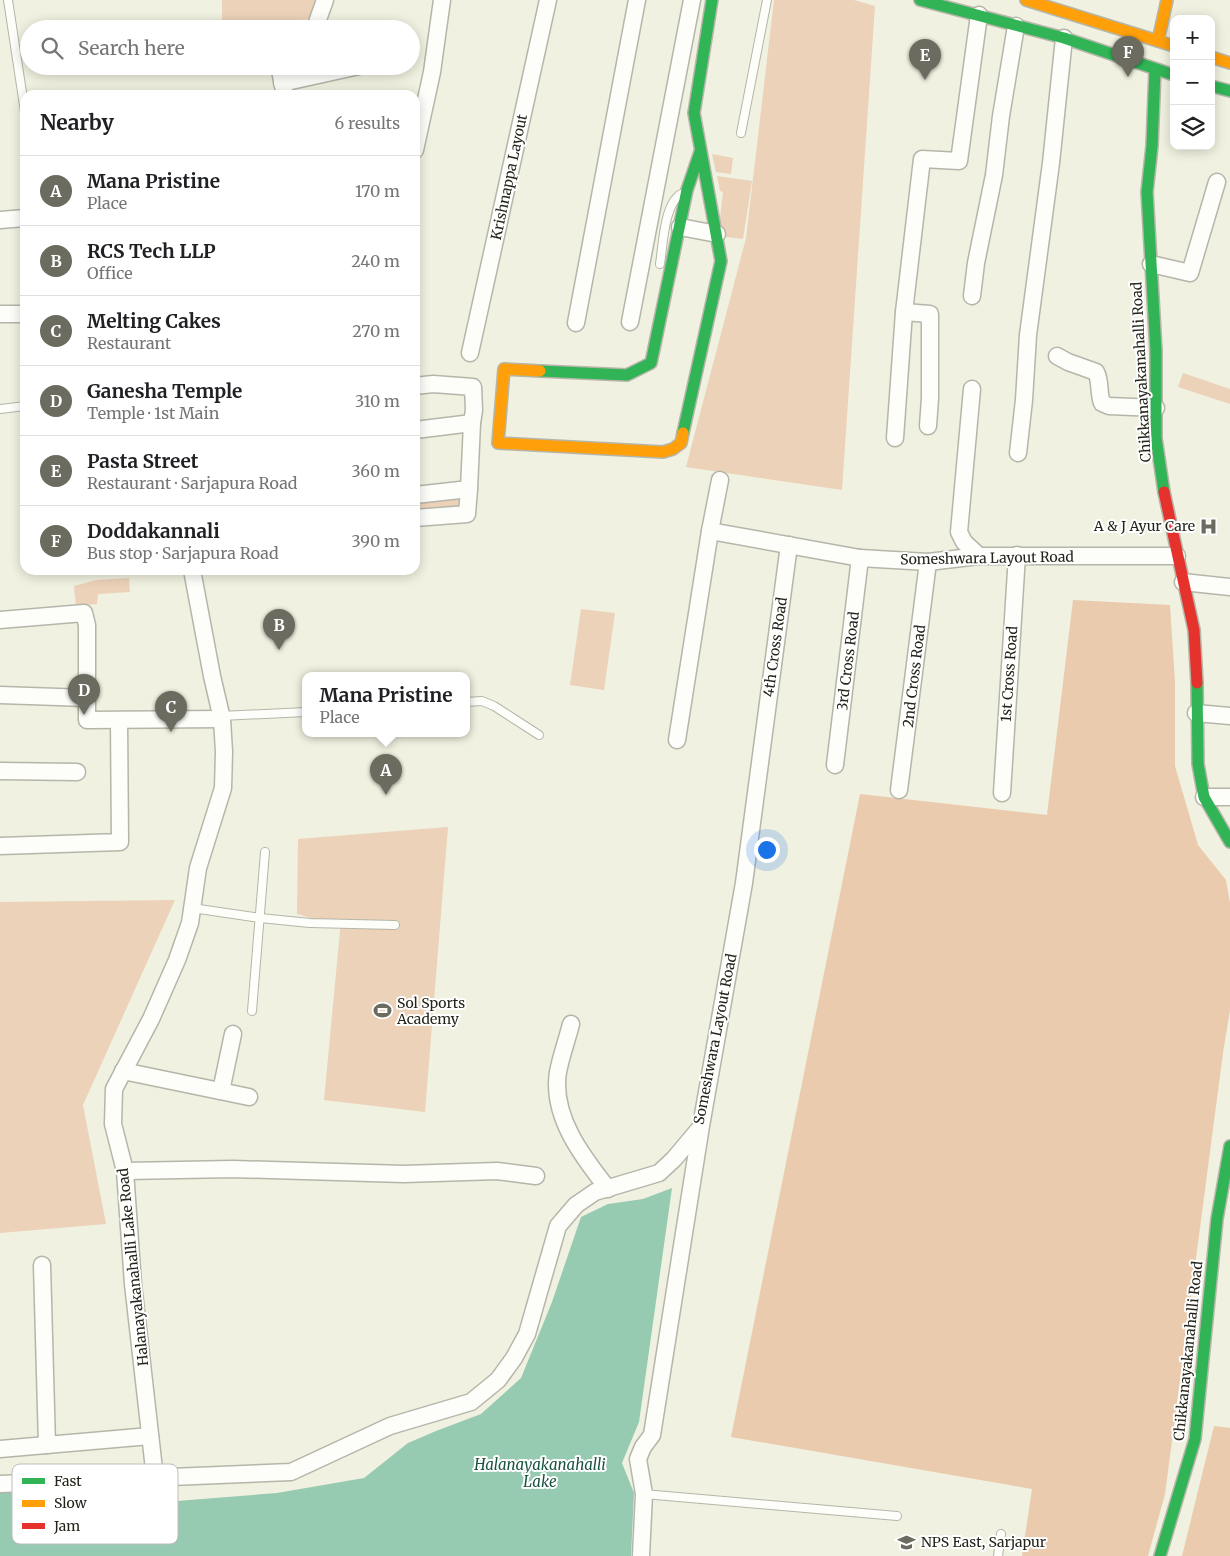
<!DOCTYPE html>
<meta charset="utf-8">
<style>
:root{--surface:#fff;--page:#f2f2f2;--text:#202124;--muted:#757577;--line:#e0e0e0;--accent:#6b6c5f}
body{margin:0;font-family:Merriweather,serif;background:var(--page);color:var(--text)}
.controls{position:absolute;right:15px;top:15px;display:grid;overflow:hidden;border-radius:10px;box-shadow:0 2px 12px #0003}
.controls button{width:45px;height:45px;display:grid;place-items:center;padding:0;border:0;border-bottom:1px solid var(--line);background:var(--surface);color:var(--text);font:25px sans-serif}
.you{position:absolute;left:766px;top:849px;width:18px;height:18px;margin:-12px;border:4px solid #fff;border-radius:50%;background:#1a73e8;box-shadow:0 0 0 8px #1a73e833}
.badge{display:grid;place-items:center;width:32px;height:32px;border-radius:50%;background:var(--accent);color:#fff;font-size:16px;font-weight:700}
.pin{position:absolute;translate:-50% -41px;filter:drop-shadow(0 1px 2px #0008)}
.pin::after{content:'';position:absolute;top:26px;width:18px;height:15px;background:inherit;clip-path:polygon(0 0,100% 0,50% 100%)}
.popup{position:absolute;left:302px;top:672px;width:168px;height:65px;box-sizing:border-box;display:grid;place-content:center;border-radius:10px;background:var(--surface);filter:drop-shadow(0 1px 4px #0005);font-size:16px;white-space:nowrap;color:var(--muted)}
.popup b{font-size:19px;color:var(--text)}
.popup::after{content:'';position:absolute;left:50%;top:100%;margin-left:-10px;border:10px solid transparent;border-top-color:var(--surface)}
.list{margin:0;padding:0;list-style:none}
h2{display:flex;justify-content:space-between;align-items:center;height:65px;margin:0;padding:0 20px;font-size:21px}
h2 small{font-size:16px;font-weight:400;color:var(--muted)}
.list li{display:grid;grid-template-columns:32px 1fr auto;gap:15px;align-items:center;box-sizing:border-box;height:70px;padding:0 20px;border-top:1px solid var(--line)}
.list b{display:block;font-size:19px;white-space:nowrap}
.list p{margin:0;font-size:16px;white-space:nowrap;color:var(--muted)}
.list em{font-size:16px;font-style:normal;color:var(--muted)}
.icon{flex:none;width:28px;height:28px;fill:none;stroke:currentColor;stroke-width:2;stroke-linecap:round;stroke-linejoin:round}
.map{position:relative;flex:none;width:1230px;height:1556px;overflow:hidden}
.search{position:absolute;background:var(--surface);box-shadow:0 2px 12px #0003;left:20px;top:20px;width:400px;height:55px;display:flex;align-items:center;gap:12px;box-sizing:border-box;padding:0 18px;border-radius:28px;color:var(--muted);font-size:19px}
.panel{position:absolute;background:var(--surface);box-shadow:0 2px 12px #0003;left:20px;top:90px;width:400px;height:485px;border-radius:15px}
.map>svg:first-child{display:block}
.green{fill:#ecd2b8}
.forest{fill:#eacbae}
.water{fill:#96cab1}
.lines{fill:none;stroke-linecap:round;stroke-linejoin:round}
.lane-casing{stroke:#b5b6a9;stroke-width:10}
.street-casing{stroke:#b5b6a9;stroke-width:19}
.fast-casing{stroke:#b5b6a9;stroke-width:14}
.slow-casing{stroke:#b5b6a9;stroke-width:14}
.jam-casing{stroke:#b5b6a9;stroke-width:14}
.lane{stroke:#fdfdfa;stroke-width:8}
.street{stroke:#fdfdfa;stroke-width:16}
.fast{stroke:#30b455;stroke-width:11}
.slow{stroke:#ff9f0a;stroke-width:11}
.jam{stroke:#e5322d;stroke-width:11}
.labels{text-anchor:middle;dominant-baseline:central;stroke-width:4;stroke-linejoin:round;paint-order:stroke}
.street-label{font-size:14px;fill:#24251a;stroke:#fff}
.poi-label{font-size:14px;fill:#24251a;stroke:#fff;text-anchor:start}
.water-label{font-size:15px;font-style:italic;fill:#1a5441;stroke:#fff}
.key{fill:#fff;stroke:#bdbeba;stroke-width:1}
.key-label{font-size:14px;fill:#24251a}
</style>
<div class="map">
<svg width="1230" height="1556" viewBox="0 0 1230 1556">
<rect width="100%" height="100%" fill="#f0f1e0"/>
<!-- green -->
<g class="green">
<path d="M 222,0 L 315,0 L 312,19 L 222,26 Z"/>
<path d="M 774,0 L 854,0 L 875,6 L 842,490 L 686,467 L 746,238 Z"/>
<path d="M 712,154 L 733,158 L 731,174 L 716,172 Z"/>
<path d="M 717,176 L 752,181 L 743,239 L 718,236 L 723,192 L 720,191 Z"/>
<path d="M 1183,373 L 1230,389 L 1230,404 L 1178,387 Z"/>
<path d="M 461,492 L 461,509 L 415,512 L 415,498 Z"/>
<path d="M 129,578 L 130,592 L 98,594 L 97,604 L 76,606 L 74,586 L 96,580 Z"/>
<path d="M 581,609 L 615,613 L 604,690 L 570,685 Z"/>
<path d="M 448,827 L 425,1112 L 324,1100 L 341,920 L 322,921 L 297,914 L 298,839 Z"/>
<path d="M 175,900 L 83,1105 L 106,1224 L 0,1233 L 0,902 Z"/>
</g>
<!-- forest -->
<g class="forest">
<path d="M 1073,600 L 1170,605 L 1175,682 L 1175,766 L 1198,845 L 1226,880 L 1230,903 L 1230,1010 L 1223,1053 L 1165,1494 L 1148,1556 L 1022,1556 L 1032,1489 L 731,1437 L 860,794 L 1047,815 Z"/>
<path d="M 1214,1426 L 1230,1428 L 1230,1556 L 1182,1556 Z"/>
</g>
<!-- water -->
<path class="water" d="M 672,1188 L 639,1422 L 622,1463 L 634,1493 L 631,1556 L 0,1556 L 0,1489 L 26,1489 L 89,1502 L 177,1501 L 277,1493 L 364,1478 L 408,1443 L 436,1431 L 481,1414 L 521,1378 L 552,1302 L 581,1217 L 608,1204 L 643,1199 Z"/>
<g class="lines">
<defs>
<g id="lane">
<path d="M 8,0 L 25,112"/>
<path d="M 741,133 L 767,0"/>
<path d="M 660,264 C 663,245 664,204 681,194"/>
<path d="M 0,409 L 25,406"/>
<path d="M 466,702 L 482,701 L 494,706 L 539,735"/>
<path d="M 221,716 L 306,712"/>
<path d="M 192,908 L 260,918 L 310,923 L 395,925"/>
<path d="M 252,1011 L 265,852"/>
<path d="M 644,1494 L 897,1516"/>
<path d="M 998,1556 L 1001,1534"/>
</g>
<g id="street">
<path d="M 310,29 L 315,28 L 325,0"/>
<path d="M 279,66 L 285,95"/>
<path d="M 282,83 L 359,66"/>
<path d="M 415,150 L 432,72 L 442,0"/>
<path d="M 0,220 L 25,218"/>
<path d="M 680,227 L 717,234"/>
<path d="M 1151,264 L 1190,273 L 1217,182"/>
<path d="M 972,296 L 976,263 L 994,175 L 1001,116 L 1016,26"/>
<path d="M 904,312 L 930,314 L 930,398 L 928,426"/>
<path d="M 0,314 L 25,314"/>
<path d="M 630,322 L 692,0"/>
<path d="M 576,323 L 637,0"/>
<path d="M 470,353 L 548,0"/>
<path d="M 1057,356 L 1068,362 L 1096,372 C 1101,382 1098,392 1102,403 L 1109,406 L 1156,408"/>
<path d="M 415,386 L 433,384 L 473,387 L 474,410 L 472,423"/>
<path d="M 972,389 L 959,532 L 964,542 L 979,556"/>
<path d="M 415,430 L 472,423 L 469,489 L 415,495"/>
<path d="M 895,438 L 904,312 L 922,159 L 959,161 L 979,15"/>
<path d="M 1018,453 L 1024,400 L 1028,335 L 1051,163 L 1064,38"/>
<path d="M 415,518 L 467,514 L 469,489"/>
<path d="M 710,531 L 860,558 L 928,562 L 979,556 L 1177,556"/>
<path d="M 1183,582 L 1230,587"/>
<path d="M 0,620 L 84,613 L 87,625 L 87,720 L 222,719"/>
<path d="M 0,695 L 87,698"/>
<path d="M 1196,713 L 1230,716"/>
<path d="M 677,740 L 710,531 L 720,480"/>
<path d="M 835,765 L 860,558"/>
<path d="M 0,771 L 77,772"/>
<path d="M 899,790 L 928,562"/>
<path d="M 1002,793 L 1017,555"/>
<path d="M 1204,797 L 1230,797"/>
<path d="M 0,846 L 120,842 L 119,721"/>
<path d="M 571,1024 C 567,1040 561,1056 558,1072 C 551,1116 582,1156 608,1189"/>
<path d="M 123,1071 L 249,1097"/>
<path d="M 221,1091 L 233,1034"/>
<path d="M 125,1171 L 233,1169 L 404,1174 L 497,1171 L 536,1176"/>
<path d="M 42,1265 L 47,1445"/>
<path d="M 0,1449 L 150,1436"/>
<path d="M 155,1478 L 133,1284 L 125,1171 L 113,1124 L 114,1089 L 151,1019 L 177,960 L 190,923 L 198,868 L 223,788 L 224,752 L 222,719 L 212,676 L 192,570"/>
<path d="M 0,1484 L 291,1472 L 390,1426 L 471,1402 L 498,1380 L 514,1358 L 527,1334 L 558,1226 L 576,1205 L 595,1192 L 659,1173 L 674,1159 L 700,1128"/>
<path d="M 641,1556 L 644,1494 L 638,1459 L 643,1447 L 652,1435 L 701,1126 L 744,883 L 789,545"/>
</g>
<g id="fast">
<path d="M 920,0 L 1064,38 L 1174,75"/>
<path d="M 1155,70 L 1152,146 L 1147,192 L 1156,351 L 1156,438 L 1164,492"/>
<path d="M 1211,86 L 1230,91"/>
<path d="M 540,371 L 627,375 L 651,363 L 687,190 L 700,152"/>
<path d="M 683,433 L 721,261 L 694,113 L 712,0"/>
<path d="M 1197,683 L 1198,764 L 1204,797 L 1230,842"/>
<path d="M 1160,1556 L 1195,1439 L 1217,1219 L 1230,1146"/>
</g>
<g id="slow">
<path d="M 1026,0 L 1174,46"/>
<path d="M 1158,41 L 1167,0"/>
<path d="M 1211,57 L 1230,63"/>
<path d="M 540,371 L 504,369 L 498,443 L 663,452 L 673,449 L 681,443 L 683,433"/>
</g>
<path id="jam" d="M 1164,492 L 1194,630 L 1197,683"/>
</defs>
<!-- lane casing -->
<use href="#lane" class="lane-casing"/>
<!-- street casing -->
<use href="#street" class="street-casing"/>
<!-- fast casing -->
<use href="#fast" class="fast-casing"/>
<!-- slow casing -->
<use href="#slow" class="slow-casing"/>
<!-- jam casing -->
<use href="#jam" class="jam-casing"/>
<!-- lane -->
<use href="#lane" class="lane"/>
<!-- street -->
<use href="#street" class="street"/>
<!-- fast -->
<use href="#fast" class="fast"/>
<!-- slow -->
<use href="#slow" class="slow"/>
<!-- jam -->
<use href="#jam" class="jam"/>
</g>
<!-- icons -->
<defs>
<symbol id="hospital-bare" viewBox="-9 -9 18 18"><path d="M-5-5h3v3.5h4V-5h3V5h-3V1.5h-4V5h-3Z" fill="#6b6c5f" stroke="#fff" stroke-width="2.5" paint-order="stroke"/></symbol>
<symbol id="stadium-bare" viewBox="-9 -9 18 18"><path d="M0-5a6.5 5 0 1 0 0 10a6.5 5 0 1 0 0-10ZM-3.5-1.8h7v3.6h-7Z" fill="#6b6c5f" stroke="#fff" stroke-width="2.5" paint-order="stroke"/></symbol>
<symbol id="school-bare" viewBox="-9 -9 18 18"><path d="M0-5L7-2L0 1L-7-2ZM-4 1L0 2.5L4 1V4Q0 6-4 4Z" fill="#6b6c5f" stroke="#fff" stroke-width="2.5" paint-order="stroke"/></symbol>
</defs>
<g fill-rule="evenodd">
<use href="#hospital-bare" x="1196" y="514" width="25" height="25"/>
<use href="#stadium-bare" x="370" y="998" width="25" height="25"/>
<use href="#school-bare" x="894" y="1530" width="25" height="25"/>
</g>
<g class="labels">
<!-- street labels -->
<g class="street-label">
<text transform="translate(509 177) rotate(-78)">Krishnappa Layout</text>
<text transform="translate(1141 372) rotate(-93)">Chikkanayakanahalli Road</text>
<text transform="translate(987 558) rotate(-1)">Someshwara Layout Road</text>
<text transform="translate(775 647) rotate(-82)">4th Cross Road</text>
<text transform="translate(848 661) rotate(-83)">3rd Cross Road</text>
<text transform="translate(1009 674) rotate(-86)">1st Cross Road</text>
<text transform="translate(914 676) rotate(-83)">2nd Cross Road</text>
<text transform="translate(715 1039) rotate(-79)">Someshwara Layout Road</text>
<text transform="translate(133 1267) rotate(-96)">Halanayakanahalli Lake Road</text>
<text transform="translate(1188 1351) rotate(-84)">Chikkanayakanahalli Road</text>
</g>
<!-- poi labels -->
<g class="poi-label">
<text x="1195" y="526" text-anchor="end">A &amp; J Ayur Care</text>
<text x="397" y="1003">Sol Sports<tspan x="397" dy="16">Academy</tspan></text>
<text x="921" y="1542">NPS East, Sarjapur</text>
</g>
<!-- water labels -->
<g class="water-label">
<text x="540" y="1464">Halanayakanahalli<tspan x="540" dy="17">Lake</tspan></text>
</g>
</g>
<!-- legend -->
<rect x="12" y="1464" width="166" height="80" rx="8" class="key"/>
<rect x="22" y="1478" width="23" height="6" fill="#30b455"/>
<rect x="22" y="1500" width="23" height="7" fill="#ff9f0a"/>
<rect x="22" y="1523" width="23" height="6" fill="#e5322d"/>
<g class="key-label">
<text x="54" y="1486">Fast</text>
<text x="54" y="1508">Slow</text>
<text x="54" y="1531">Jam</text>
</g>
</svg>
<div class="controls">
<button>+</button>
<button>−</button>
<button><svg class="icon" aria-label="layers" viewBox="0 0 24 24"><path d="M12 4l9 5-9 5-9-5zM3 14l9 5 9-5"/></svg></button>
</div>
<div class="you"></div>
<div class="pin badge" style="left:386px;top:795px">A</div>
<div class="popup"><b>Mana Pristine</b>Place</div>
<div class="pin badge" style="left:279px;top:650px">B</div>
<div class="pin badge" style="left:171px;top:732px">C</div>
<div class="pin badge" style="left:84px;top:715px">D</div>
<div class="pin badge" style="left:925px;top:80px">E</div>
<div class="pin badge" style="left:1128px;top:77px">F</div>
<div class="search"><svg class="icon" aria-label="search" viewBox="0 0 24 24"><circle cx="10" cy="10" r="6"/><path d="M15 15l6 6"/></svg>Search here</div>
<section class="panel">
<h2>Nearby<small>6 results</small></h2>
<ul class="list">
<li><span class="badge">A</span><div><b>Mana Pristine</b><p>Place</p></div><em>170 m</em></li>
<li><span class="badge">B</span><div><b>RCS Tech LLP</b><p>Office</p></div><em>240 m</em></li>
<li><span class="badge">C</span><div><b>Melting Cakes</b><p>Restaurant</p></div><em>270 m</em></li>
<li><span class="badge">D</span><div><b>Ganesha Temple</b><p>Temple · 1st Main</p></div><em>310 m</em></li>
<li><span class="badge">E</span><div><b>Pasta Street</b><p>Restaurant · Sarjapura Road</p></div><em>360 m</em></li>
<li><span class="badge">F</span><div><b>Doddakannali</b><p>Bus stop · Sarjapura Road</p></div><em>390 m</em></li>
</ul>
</section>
</div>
